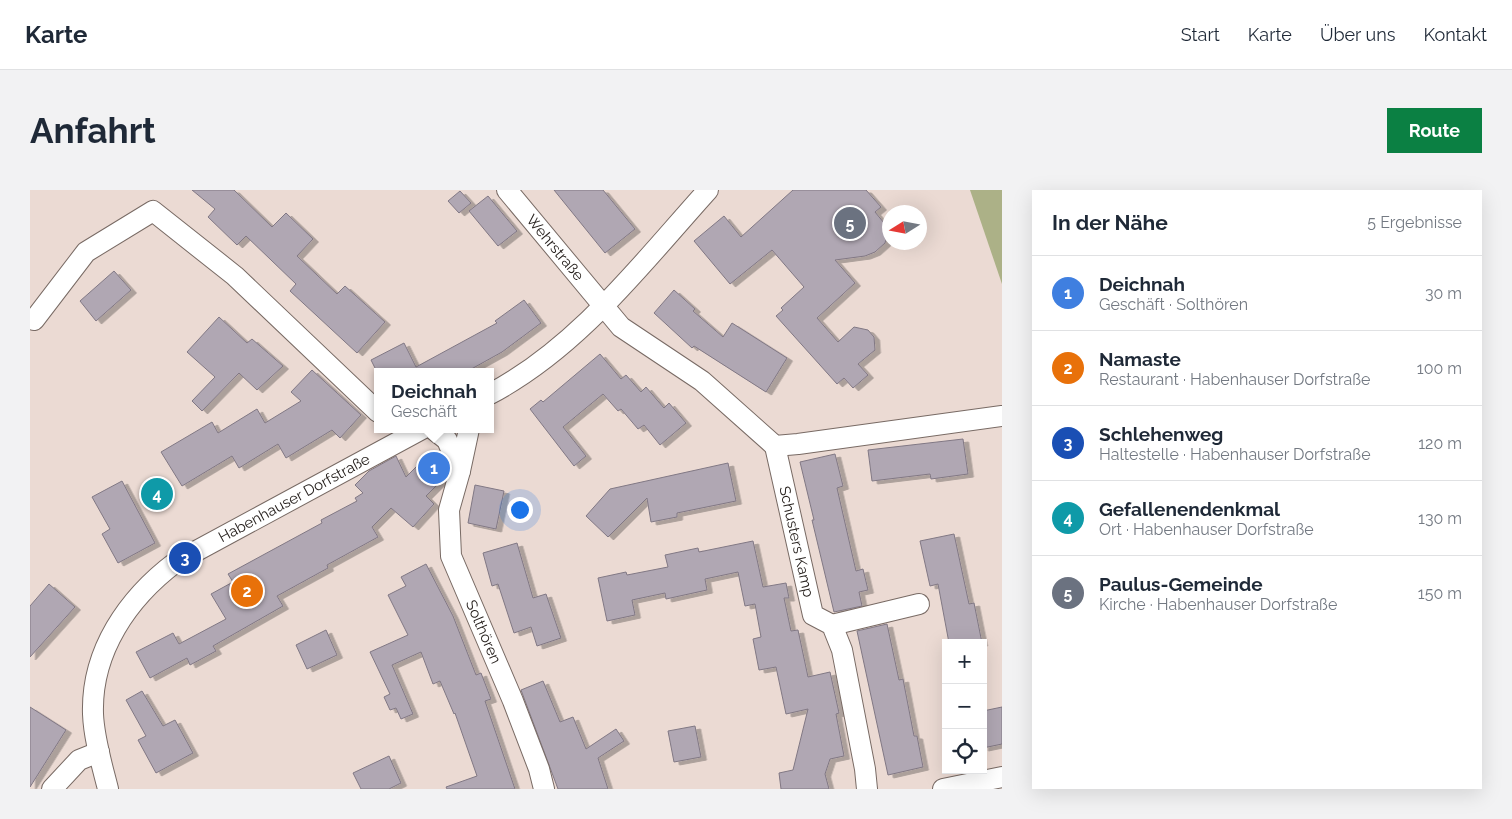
<!DOCTYPE html>
<html lang="de">
<meta charset="utf-8">
<style>
:root{--surface:#fff;--page:#f2f2f3;--text:#1f2937;--muted:#747a83;--line:#e0e1e3;--accent:#0b8043}
body{margin:0;font-family:Raleway,sans-serif;background:var(--page);color:var(--text)}
.controls{position:absolute;right:15px;bottom:15px;display:grid;overflow:hidden;border-radius:0px;box-shadow:0 5px 20px #0002}
.controls button{width:45px;height:45px;display:grid;place-items:center;padding:0;border:0;border-bottom:1px solid var(--line);background:var(--surface);color:var(--text);font:25px sans-serif}
.compass{position:absolute;left:852px;top:15px;width:45px;height:45px;border-radius:50%;background:var(--surface);box-shadow:0 5px 20px #0002;rotate:259deg}
.you{position:absolute;left:489px;top:319px;width:18px;height:18px;margin:-12px;border:4px solid #fff;border-radius:50%;background:#1a73e8;box-shadow:0 0 0 8px #1a73e833}
.badge{display:grid;place-items:center;width:32px;height:32px;border-radius:50%;background:var(--accent);color:#fff;font-size:16px;font-weight:700}
.pin{position:absolute;translate:-50% -50%;border:2px solid #fff;box-shadow:0 1px 5px #0006}
.popup{position:absolute;left:344px;top:178px;width:120px;height:65px;box-sizing:border-box;display:grid;place-content:center;border-radius:0px;background:var(--surface);filter:drop-shadow(0 1px 4px #0005);font-size:16px;white-space:nowrap;color:var(--muted)}
.popup b{font-size:19px;color:var(--text)}
.popup::after{content:'';position:absolute;left:50%;top:100%;margin-left:-10px;border:10px solid transparent;border-top-color:var(--surface)}
.list{margin:0;padding:0;list-style:none}
h2{display:flex;justify-content:space-between;align-items:center;height:65px;margin:0;padding:0 20px;font-size:21px}
h2 small{font-size:16px;font-weight:400;color:var(--muted)}
.list li{display:grid;grid-template-columns:32px 1fr auto;gap:15px;align-items:center;box-sizing:border-box;height:75px;padding:0 20px;border-top:1px solid var(--line)}
.list b{display:block;font-size:19px;white-space:nowrap}
.list p{margin:0;font-size:16px;white-space:nowrap;color:var(--muted)}
.list em{font-size:16px;font-style:normal;color:var(--muted)}
.icon{flex:none;width:28px;height:28px;fill:none;stroke:currentColor;stroke-width:2;stroke-linecap:round;stroke-linejoin:round}
.map{position:relative;flex:none;width:972px;height:599px;overflow:hidden;border-radius:0px}
header{display:flex;align-items:center;gap:30px;box-sizing:border-box;height:70px;padding:0 25px;background:var(--surface);border-bottom:1px solid var(--line)}
header strong{font-size:24px}
nav{display:flex;gap:28px;margin-inline-start:auto;font-size:18px}
.intro{display:flex;align-items:center;justify-content:space-between;box-sizing:border-box;height:120px;padding:0 30px}
h1{margin:0;font-size:35px}
.button{padding:12px 22px;border-radius:0px;background:var(--accent);color:#fff;font-size:18px;font-weight:700}
main{display:flex;gap:30px;padding:0 30px}
aside{flex:1;background:var(--surface);border-radius:0px;box-shadow:0 5px 20px #0002}
.map>svg:first-child{display:block}
.green{fill:#acb187}
.building{fill:#b0a7b3;stroke:#817884;filter:url(#shadow)}
.lines{fill:none;stroke-linecap:round;stroke-linejoin:round}
.minor-casing{stroke:#786a64;stroke-width:22}
.minor{stroke:#fff;stroke-width:20}
.labels{text-anchor:middle;dominant-baseline:central;stroke-width:4.5;stroke-linejoin:round;paint-order:stroke}
.street-label{font-size:15px;fill:#28221f;stroke:#f9e7e0}
</style>
<header>
<strong>Karte</strong>
<nav><a>Start</a><a>Karte</a><a>Über uns</a><a>Kontakt</a></nav>
</header>
<div class="intro"><h1>Anfahrt</h1><a class="button">Route</a></div>
<main>
<div class="map">
<svg width="972" height="599" viewBox="0 0 972 599">
<defs>
<filter id="shadow"><feDropShadow dx="5.5" dy="3" stdDeviation="0" flood-color="#0004"/></filter>
</defs>
<rect width="100%" height="100%" fill="#ebdad3"/>
<!-- green -->
<path class="green" d="M 940,0 L 972,0 L 972,94 Z"/>
<!-- building -->
<g class="building">
<path d="M 162,0 L 204,0 L 242,37 L 256,23 L 283,49 L 267,66 L 307,104 L 315,96 L 355,132 L 327,163 L 260,101 L 266,94 L 216,46 L 207,55 L 178,27 L 185,19 Z"/>
<path d="M 524,0 L 573,0 L 605,39 L 575,63 Z"/>
<path d="M 763,0 L 836,0 L 851,17 L 845,22 L 859,39 L 855,53 L 845,62 L 835,66 L 805,70 L 825,93 L 787,128 L 808,152 L 824,137 L 838,140 L 844,147 L 845,160 L 828,174 L 838,185 L 823,198 L 814,188 L 807,194 L 746,126 L 753,120 L 751,118 L 774,97 L 742,60 L 700,94 L 664,51 L 694,26 L 711,47 Z"/>
<path d="M 430,1 L 441,13 L 429,23 L 418,11 Z"/>
<path d="M 458,6 L 487,41 L 468,56 L 439,21 Z"/>
<path d="M 84,81 L 101,100 L 66,131 L 50,111 Z"/>
<path d="M 644,100 L 665,119 L 663,121 L 693,147 L 702,133 L 757,168 L 736,202 L 664,156 L 662,158 L 624,123 Z"/>
<path d="M 494,110 L 511,133 L 472,162 L 436,182 L 347,182 L 341,170 L 374,153 L 386,177 L 467,133 L 465,131 Z"/>
<path d="M 189,127 L 217,153 L 222,149 L 253,176 L 227,200 L 209,183 L 172,221 L 162,211 L 185,187 L 157,162 Z"/>
<path d="M 570,164 L 591,189 L 596,185 L 611,202 L 616,197 L 634,218 L 639,213 L 656,233 L 630,255 L 614,235 L 608,239 L 591,219 L 588,221 L 573,204 L 533,237 L 556,266 L 544,276 L 500,219 L 511,210 L 513,212 Z"/>
<path d="M 282,180 L 331,225 L 310,248 L 302,240 L 256,268 L 248,254 L 209,278 L 202,266 L 152,296 L 131,262 L 182,232 L 188,243 L 227,219 L 235,233 L 271,211 L 261,202 Z"/>
<path d="M 933,249 L 938,284 L 901,289 L 900,284 L 842,291 L 838,260 Z"/>
<path d="M 805,264 L 813,296 L 807,298 L 826,381 L 833,379 L 838,400 L 829,402 L 832,416 L 804,422 L 782,330 L 784,330 L 770,272 Z"/>
<path d="M 366,266 L 376,287 L 397,266 L 416,286 L 396,306 L 404,314 L 383,337 L 361,318 L 342,337 L 348,347 L 297,375 L 298,378 L 247,406 L 253,416 L 183,456 L 186,461 L 160,475 L 157,468 L 120,488 L 106,462 L 143,443 L 149,454 L 196,429 L 181,404 L 203,392 L 198,384 L 292,333 L 291,330 L 327,311 L 325,308 L 333,303 L 325,295 L 339,281 Z"/>
<path d="M 698,273 L 706,311 L 647,323 L 647,327 L 621,332 L 617,308 L 578,347 L 556,326 L 580,299 Z"/>
<path d="M 92,291 L 125,353 L 88,373 L 72,344 L 80,339 L 62,307 Z"/>
<path d="M 445,295 L 474,301 L 466,339 L 438,333 Z"/>
<path d="M 924,344 L 939,414 L 944,413 L 952,453 L 919,453 L 908,394 L 900,396 L 890,351 Z"/>
<path d="M 723,351 L 733,397 L 756,393 L 759,408 L 754,408 L 761,441 L 768,440 L 778,487 L 800,482 L 809,523 L 806,524 L 814,566 L 800,569 L 795,584 L 799,599 L 751,599 L 749,583 L 763,580 L 778,519 L 756,524 L 746,477 L 729,480 L 723,449 L 731,447 L 725,414 L 715,416 L 708,382 L 675,389 L 677,400 L 636,409 L 635,403 L 602,410 L 605,425 L 577,431 L 568,388 L 596,382 L 597,385 L 638,377 L 635,365 L 668,358 L 669,362 Z"/>
<path d="M 487,353 L 503,408 L 516,404 L 531,448 L 507,456 L 501,437 L 484,443 L 468,394 L 462,396 L 453,363 Z"/>
<path d="M 396,374 L 423,426 L 446,485 L 451,483 L 461,509 L 455,511 L 485,599 L 417,599 L 416,597 L 447,586 L 425,523 L 424,524 L 410,491 L 403,494 L 391,462 L 362,475 L 383,524 L 371,529 L 366,518 L 360,520 L 354,507 L 360,504 L 340,462 L 378,445 L 358,405 L 376,396 L 371,387 Z"/>
<path d="M 19,394 L 45,417 L 0,467 L 0,416 Z"/>
<path d="M 857,434 L 869,490 L 873,489 L 884,546 L 887,546 L 893,577 L 858,585 L 827,441 Z"/>
<path d="M 296,440 L 307,465 L 277,479 L 266,455 Z"/>
<path d="M 513,491 L 530,532 L 543,527 L 556,559 L 586,539 L 594,551 L 568,568 L 578,599 L 528,599 L 491,500 Z"/>
<path d="M 112,501 L 133,536 L 145,530 L 163,563 L 126,583 L 108,550 L 116,546 L 96,510 Z"/>
<path d="M 0,517 L 36,540 L 0,597 Z"/>
<path d="M 972,517 L 972,554 L 953,558 L 953,521 Z"/>
<path d="M 665,536 L 671,567 L 644,572 L 638,541 Z"/>
<path d="M 359,566 L 371,593 L 359,599 L 331,599 L 323,583 Z"/>
</g>
<g class="lines">
<defs>
<g id="minor">
<path id="s1" d="M 477,0 L 591,137 L 672,191 L 745,256 L 768,254 L 972,226"/>
<path d="M 4,130 L 56,62 L 123,21 L 205,86 L 348,222"/>
<path d="M 460,204 C 549,157 612,73 678,0"/>
<path d="M 403,239 L 417,250 L 430,281"/>
<path id="s2" d="M 439,239 L 430,281 L 419,320 L 421,366 L 483,511 L 509,579 L 514,599"/>
<path id="s3" d="M 745,256 L 783,425 L 802,435 L 812,460 L 835,579 L 837,599"/>
<path d="M 802,435 L 889,414"/>
<path d="M 22,599 L 49,570 L 69,562"/>
<path id="s4" d="M 78,599 C 72,575 64,549 63,524 C 61,461 98,408 146,372 L 392,239"/>
<path d="M 913,599 L 972,587"/>
</g>
</defs>
<!-- minor casing -->
<use href="#minor" class="minor-casing"/>
<!-- minor -->
<use href="#minor" class="minor"/>
</g>
<g class="labels">
<!-- street labels -->
<g class="street-label">
<text stroke="none"><textPath href="#s1" startOffset="75">Wehrstraße</textPath></text>
<text stroke="none"><textPath href="#s4" startOffset="391">Habenhauser Dorfstraße</textPath></text>
<text stroke="none"><textPath href="#s3" startOffset="98">Schusters Kamp</textPath></text>
<text stroke="none"><textPath href="#s2" startOffset="212">Solthören</textPath></text>
</g>
</g>
</svg>
<div class="controls">
<button>+</button>
<button>−</button>
<button><svg class="icon" aria-label="locate" viewBox="0 0 24 24"><circle cx="12" cy="12" r="6"/><path d="M12 2v4M12 18v4M2 12h4M18 12h4"/></svg></button>
</div>
<svg class="compass" viewBox="-18 -18 36 36"><path d="M0-13l5 13h-10z" fill="#e53935"/><path d="M0 13l5-13h-10z" fill="#747a83"/></svg>
<div class="you"></div>
<div class="pin badge" style="left:404px;top:278px;background:#3f7fe0">1</div>
<div class="popup"><b>Deichnah</b>Geschäft</div>
<div class="pin badge" style="left:217px;top:401px;background:#e8710a">2</div>
<div class="pin badge" style="left:155px;top:368px;background:#1a4fb4">3</div>
<div class="pin badge" style="left:127px;top:304px;background:#0f9aa8">4</div>
<div class="pin badge" style="left:820px;top:33px;background:#6b7280">5</div>
</div>
<aside>
<h2>In der Nähe<small>5 Ergebnisse</small></h2>
<ul class="list">
<li><span class="badge" style="background:#3f7fe0">1</span><div><b>Deichnah</b><p>Geschäft · Solthören</p></div><em>30 m</em></li>
<li><span class="badge" style="background:#e8710a">2</span><div><b>Namaste</b><p>Restaurant · Habenhauser Dorfstraße</p></div><em>100 m</em></li>
<li><span class="badge" style="background:#1a4fb4">3</span><div><b>Schlehenweg</b><p>Haltestelle · Habenhauser Dorfstraße</p></div><em>120 m</em></li>
<li><span class="badge" style="background:#0f9aa8">4</span><div><b>Gefallenendenkmal</b><p>Ort · Habenhauser Dorfstraße</p></div><em>130 m</em></li>
<li><span class="badge" style="background:#6b7280">5</span><div><b>Paulus-Gemeinde</b><p>Kirche · Habenhauser Dorfstraße</p></div><em>150 m</em></li>
</ul>
</aside>
</main>
